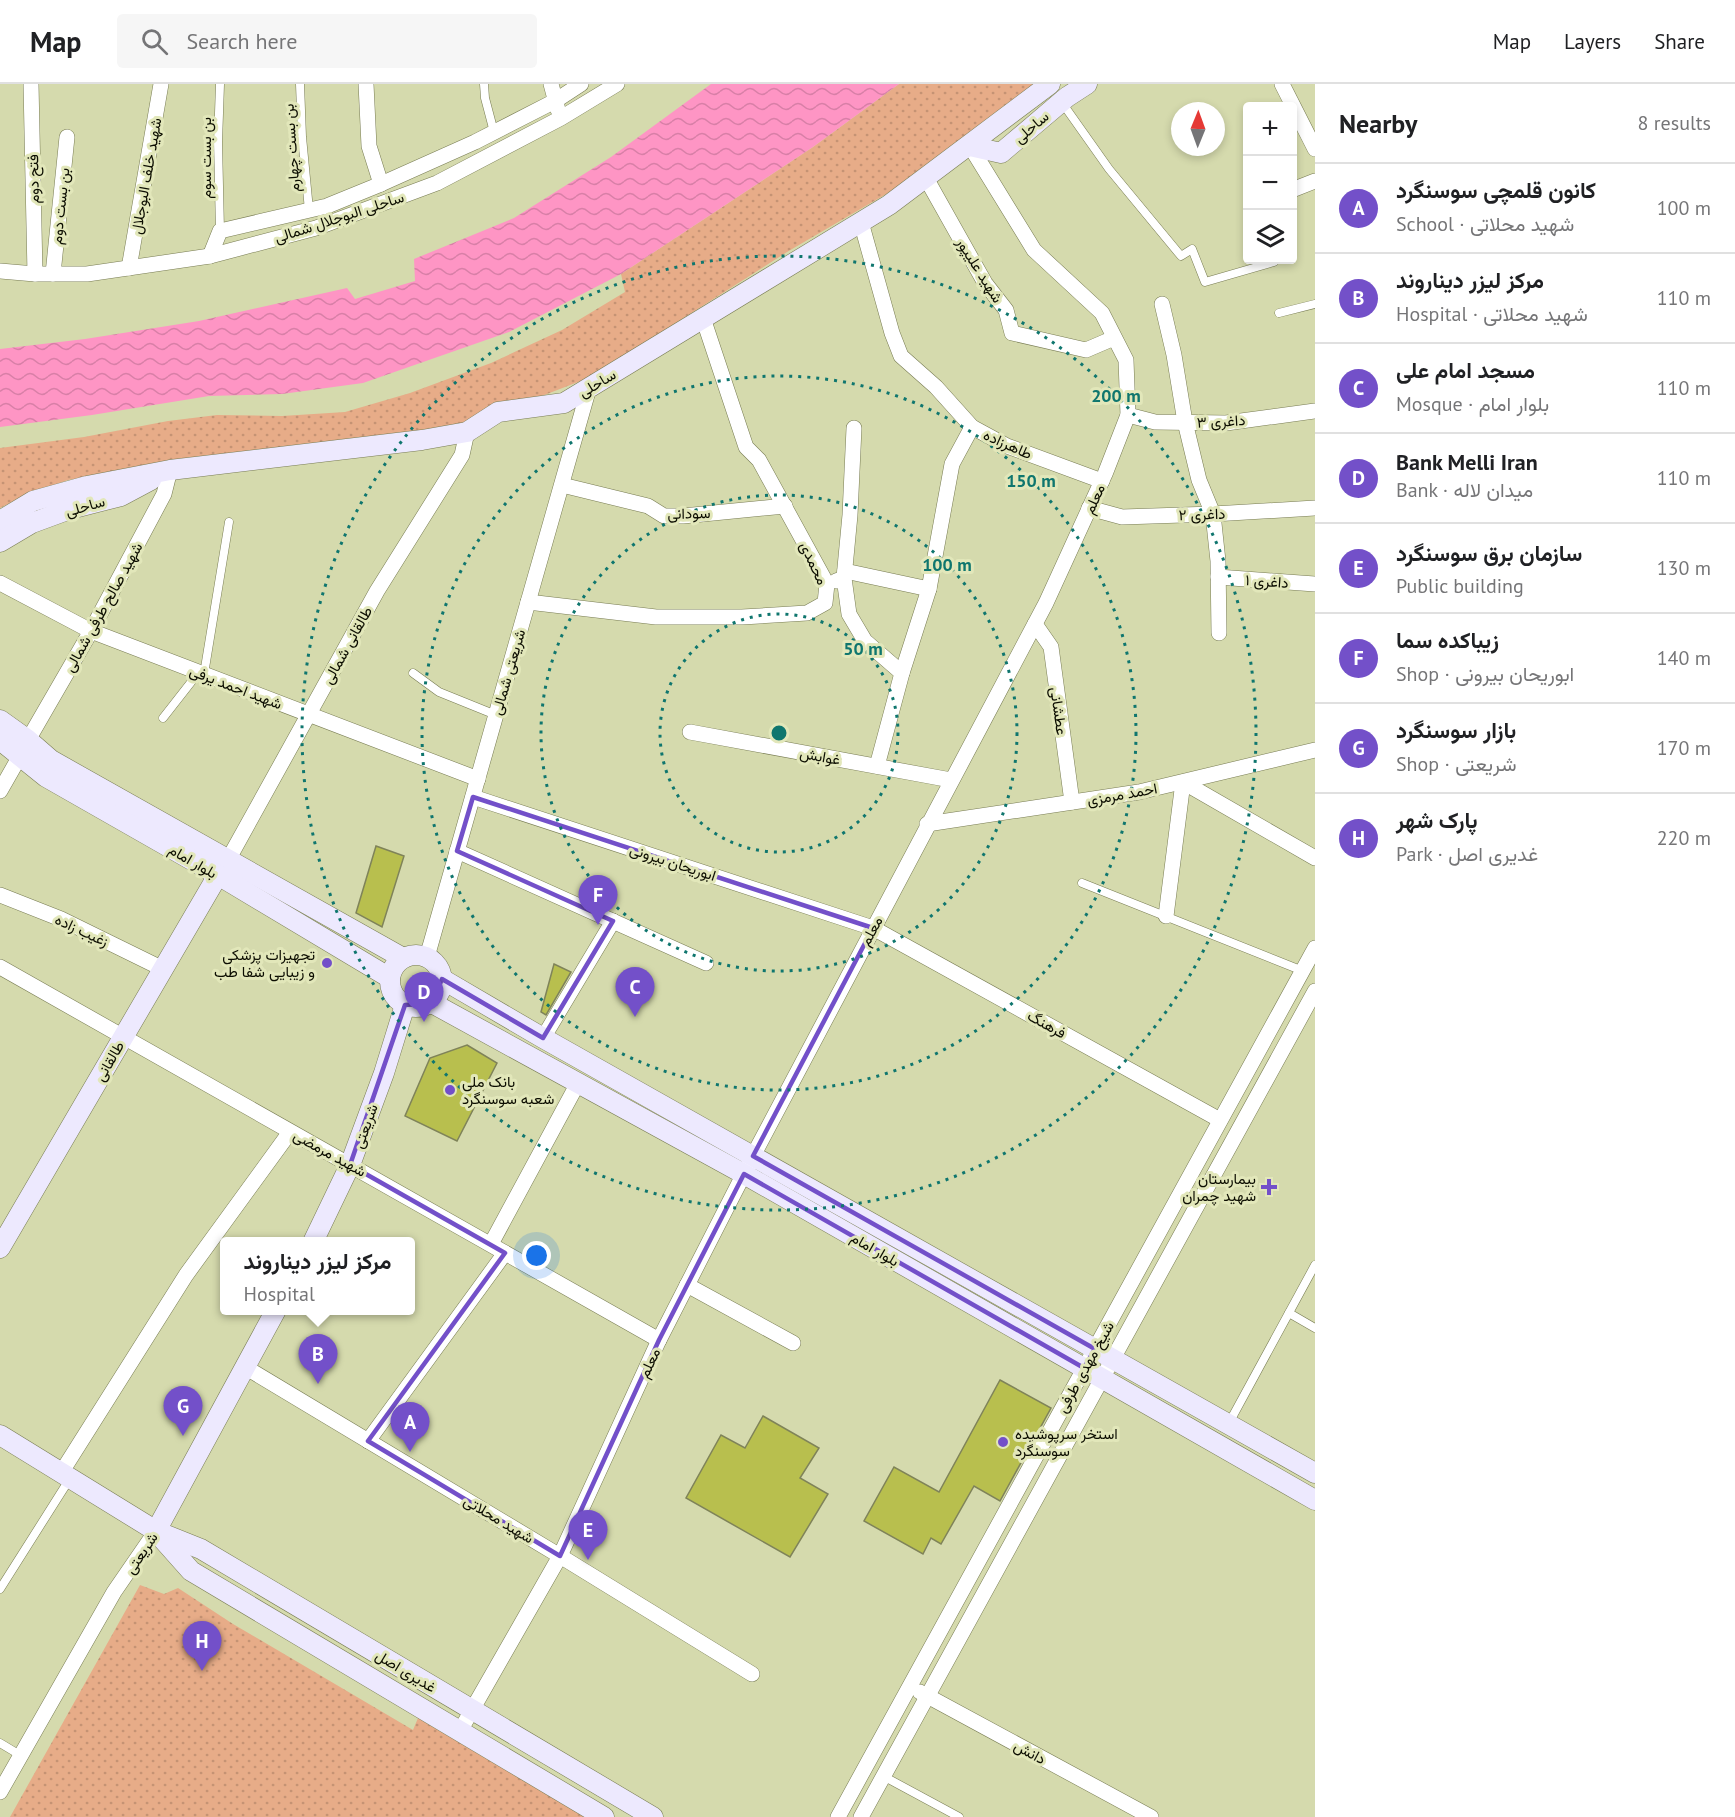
<!DOCTYPE html>
<meta charset="utf-8">
<style>
:root{--surface:#fff;--page:#f6f6f6;--text:#202124;--muted:#757577;--line:#e0e0e0;--accent:#7350c9}
body{margin:0;font-family:"PT Sans",Vazirmatn,sans-serif;background:var(--page);color:var(--text)}
.controls{position:absolute;right:18px;top:18px;display:grid;overflow:hidden;border-radius:6px;box-shadow:0 3px 9px #0003}
.controls button{width:54px;height:54px;display:grid;place-items:center;padding:0;border:0;border-bottom:2px solid var(--line);background:var(--surface);color:var(--text);font:30px sans-serif}
.compass{position:absolute;left:1171px;top:18px;width:54px;height:54px;border-radius:50%;background:var(--surface);box-shadow:0 3px 9px #0003;rotate:1deg}
.you{position:absolute;left:537px;top:1172px;width:21px;height:21px;margin:-15px;border:4px solid #fff;border-radius:50%;background:#1a73e8;box-shadow:0 0 0 9px #1a73e833}
.badge{display:grid;place-items:center;width:39px;height:39px;border-radius:50%;background:var(--accent);color:#fff;font-size:20px;font-weight:700}
.pin{position:absolute;translate:-50% -50px;filter:drop-shadow(0 2px 3px #0008)}
.pin::after{content:'';position:absolute;top:32px;width:21px;height:18px;background:inherit;clip-path:polygon(0 0,100% 0,50% 100%)}
.popup{position:absolute;left:220px;top:1153px;width:195px;height:78px;box-sizing:border-box;display:grid;place-content:center;border-radius:6px;background:var(--surface);filter:drop-shadow(0 2px 4px #0005);font-size:20px;white-space:nowrap;color:var(--muted)}
.popup b{font-size:22px;color:var(--text)}
.popup::after{content:'';position:absolute;left:50%;top:100%;margin-left:-12px;border:12px solid transparent;border-top-color:var(--surface)}
.list{margin:0;padding:0;list-style:none}
h2{display:flex;justify-content:space-between;align-items:center;height:78px;margin:0;padding:0 24px;font-size:26px}
h2 small{font-size:20px;font-weight:400;color:var(--muted)}
.list li{display:grid;grid-template-columns:39px 1fr auto;gap:18px;align-items:center;box-sizing:border-box;height:90px;padding:0 24px;border-top:2px solid var(--line)}
.list b{display:block;font-size:22px;white-space:nowrap}
.list p{margin:0;font-size:20px;white-space:nowrap;color:var(--muted)}
.list em{font-size:20px;font-style:normal;color:var(--muted)}
.icon{flex:none;width:33px;height:33px;fill:none;stroke:currentColor;stroke-width:2;stroke-linecap:round;stroke-linejoin:round}
.map{position:relative;flex:none;width:1315px;height:1733px;overflow:hidden}
header{display:flex;align-items:center;gap:36px;box-sizing:border-box;height:84px;padding:0 30px;background:var(--surface);border-bottom:2px solid var(--line)}
header strong{font-size:28px}
nav{display:flex;gap:33px;margin-inline-start:auto;font-size:21px}
.search{width:420px;height:54px;background:var(--page);display:flex;align-items:center;gap:15px;box-sizing:border-box;padding:0 21px;border-radius:6px;color:var(--muted);font-size:22px}
main{display:flex}
aside{flex:1;background:var(--surface)}
.map>svg:first-child{display:block}
.park{fill:url(#park-dots)}
.water{fill:url(#water-waves)}
.building{fill:#b8bf4e;stroke:#7f8359;stroke-width:1.5}
.lines{fill:none;stroke-linecap:round;stroke-linejoin:round}
.lane-casing{stroke:#787c53;stroke-width:9}
.street-casing{stroke:#787c53;stroke-width:16}
.secondary-casing{stroke:#787c53;stroke-width:21}
.lane{stroke:#fff;stroke-width:8}
.street{stroke:#fff;stroke-width:15}
.secondary{stroke:#ede9fe;stroke-width:20}
.marked{fill:none;stroke:#7350c9;stroke-width:4.5;stroke-linejoin:round}
.ring{fill:none;stroke:#0f766e;stroke-width:3;stroke-dasharray:3 6}
.poi-dot{fill:#7350c9;stroke:#e2e7ba;stroke-width:2}
.labels{text-anchor:middle;dominant-baseline:central;stroke-width:6;stroke-linejoin:round;paint-order:stroke}
.street-label{font-size:15px;fill:#0c0d01;stroke:#e2e7ba}
.poi-label{font-size:15px;fill:#0c0d01;stroke:#e2e7ba;text-anchor:end}
.centre{fill:#0f766e;stroke:#e2e7ba;stroke-width:3}
.ring-label{font-size:18px;text-anchor:middle;font-weight:bold;fill:#0f766e;stroke:#e2e7ba;stroke-width:6;stroke-linejoin:round;paint-order:stroke}
</style>
<header>
<strong>Map</strong>
<div class="search"><svg class="icon" aria-label="search" viewBox="0 0 24 24"><circle cx="10" cy="10" r="6"/><path d="M15 15l6 6"/></svg>Search here</div>
<nav><a>Map</a><a>Layers</a><a>Share</a></nav>
</header>
<main>
<div class="map">
<svg width="1315" height="1733" viewBox="0 0 1315 1733">
<defs>
<pattern id="park-dots" width="8" height="8" patternUnits="userSpaceOnUse" patternTransform="scale(1.5)"><rect width="8" height="8" fill="#e7ac88"/><path d="M2 2h.1M6 6h.1" fill="none" stroke="#c59374" stroke-width="1.8" stroke-linecap="round"/></pattern>
<pattern id="water-waves" width="16" height="10" patternUnits="userSpaceOnUse" patternTransform="scale(1.5)"><rect width="16" height="10" fill="#fe95c4"/><path d="M0 5q4-4 8 0t8 0" fill="none" stroke="#d87fa7"/></pattern>
</defs>
<rect width="100%" height="100%" fill="#d5daad"/>
<!-- park -->
<g class="park">
<path d="M 899,0 L 1036,0 L 893,106 L 787,168 L 591,293 L 534,315 L 475,333 L 459,341 L 433,347 L 395,349 L 338,359 L 137,384 L 68,396 L 28,410 L 0,424 L 0,364 L 84,353 L 168,337 L 217,331 L 282,332 L 345,328 L 410,309 L 491,279 L 562,246 L 625,208 L 621,190 L 813,63 Z"/>
<path d="M 140,1501 L 164,1510 L 178,1504 L 233,1540 L 413,1646 L 418,1634 L 585,1733 L 10,1733 Z"/>
</g>
<!-- water -->
<path class="water" d="M 711,0 L 899,0 L 813,63 L 621,190 L 509,248 L 363,299 L 282,310 L 209,312 L 92,331 L 0,343 L 0,265 L 85,255 L 199,237 L 347,204 L 355,215 L 415,197 L 414,175 L 514,134 L 611,73 Z"/>
<!-- building -->
<g class="building">
<path d="M 376,762 L 404,772 L 382,843 L 356,829 Z"/>
<path d="M 554,880 L 571,888 L 546,931 L 541,928 Z"/>
<path d="M 467,961 L 497,979 L 457,1057 L 405,1032 L 430,974 Z"/>
<path d="M 1000,1296 L 1051,1324 L 1000,1417 L 974,1402 L 941,1460 L 931,1454 L 923,1470 L 864,1437 L 894,1383 L 939,1408 Z"/>
<path d="M 763,1332 L 819,1364 L 800,1394 L 828,1410 L 790,1473 L 686,1414 L 721,1351 L 745,1364 Z"/>
<path d="M 410,1336 L 422,1344 L 411,1359 L 399,1350 Z"/>
</g>
<g class="lines">
<defs>
<g id="lane">
<path d="M 220,0 L 218,58 L 220,147"/>
<path d="M 300,0 L 302,53 L 309,126"/>
<path d="M 484,0 L 485,14 L 494,48"/>
<path d="M 1063,20 L 1109,85 L 1181,172 L 1192,165 L 1205,198 L 1274,178"/>
<path d="M 1279,229 L 1315,220"/>
<path d="M 413,589 L 439,608 L 496,631"/>
<path d="M 204,590 L 229,438"/>
<path d="M 163,634 L 199,588"/>
<path d="M 1082,799 L 1303,887"/>
<path d="M 1289,1229 L 1315,1244"/>
<path d="M 1229,1339 L 1315,1181"/>
<path d="M 0,1505 L 69,1396"/>
<path d="M 0,1659 L 20,1671"/>
<path d="M 883,1692 L 959,1733"/>
</g>
<g id="street">
<path d="M 31,0 L 35,190"/>
<path d="M 366,0 L 369,62 L 381,100"/>
<path d="M 551,0 L 558,26"/>
<path d="M 1282,0 L 1315,65"/>
<path d="M 926,94 L 985,199 L 1006,226 L 1012,249 L 1086,266 L 1114,254"/>
<path d="M 1292,106 L 1315,97"/>
<path d="M 861,138 L 892,249 L 901,272 L 936,303 L 972,343"/>
<path d="M 210,172 L 220,147 L 327,122 L 381,100 L 475,58 L 555,17 L 581,0"/>
<path d="M 129,184 L 161,0"/>
<path d="M 0,187 L 35,190 L 87,190 L 210,172 L 316,144 L 437,99 L 561,34 L 617,0"/>
<path d="M 53,190 L 67,53"/>
<path d="M 1162,220 L 1174,271 L 1185,338 L 1199,396 L 1213,430 L 1218,477 L 1219,549"/>
<path d="M 1128,331 L 1155,338 L 1226,339 L 1315,327"/>
<path d="M 562,401 L 648,422 L 664,432 L 683,432 L 785,422"/>
<path d="M 1089,424 L 1122,433 L 1213,430 L 1315,424"/>
<path d="M 845,487 L 929,505"/>
<path d="M 1218,493 L 1315,500"/>
<path d="M 844,494 L 849,530 L 865,557 L 902,589 L 877,682"/>
<path d="M 836,497 L 844,494 L 850,431 L 854,344"/>
<path d="M 0,499 L 91,547 L 478,695"/>
<path d="M 528,518 L 656,533 L 742,533 L 807,529 L 825,519 L 827,500 L 759,376 L 746,363 L 703,234"/>
<path d="M 1035,540 L 1051,563 L 1072,718"/>
<path d="M 902,589 L 929,505 L 952,380 L 972,343 L 1007,362 L 1102,397"/>
<path d="M 690,648 L 951,696"/>
<path d="M 28,656 L 91,547 L 164,410 L 170,386"/>
<path d="M 0,707 L 20,672"/>
<path d="M 473,713 L 873,844 L 1220,1036"/>
<path d="M 927,740 L 1139,708 L 1315,666"/>
<path d="M 457,767 L 706,879"/>
<path d="M 228,776 L 377,507 L 462,371 L 467,348"/>
<path d="M 0,811 L 61,835 L 163,885"/>
<path d="M 1166,832 L 1183,698 L 1315,774"/>
<path d="M 427,873 L 589,304"/>
<path d="M 0,883 L 659,1256"/>
<path d="M 543,954 L 613,837"/>
<path d="M 491,1160 L 578,999"/>
<path d="M 687,1201 L 793,1259"/>
<path d="M 245,1283 L 560,1472 L 752,1590"/>
<path d="M 368,1357 L 505,1169"/>
<path d="M 61,1389 L 186,1191 L 290,1048"/>
<path d="M 920,1608 L 1151,1733"/>
<path d="M 460,1647 L 560,1472 L 659,1256 L 753,1072 L 1046,519 L 1105,390 L 1128,331 L 1126,276 L 1102,229 L 1034,166 L 970,62"/>
<path d="M 0,1708 L 114,1508 L 156,1447"/>
<path d="M 838,1733 L 1315,864"/>
<path d="M 861,1733 L 1315,907"/>
</g>
<g id="secondary">
<path d="M 970,62 L 1001,69 L 1067,13 L 1087,0"/>
<path d="M 0,437 L 33,417 L 87,402 L 170,386 L 422,356 L 467,348 L 498,328 L 564,319 L 889,121 L 1050,0"/>
<path d="M 0,458 L 32,439 L 70,425 L 121,412 L 151,396"/>
<path d="M 0,636 L 28,656 L 51,676 L 403,874"/>
<path d="M 0,656 L 46,693 L 218,791 L 390,894"/>
<circle cx="416" cy="897" r="26"/>
<path d="M 442,895 L 543,954 L 1315,1389"/>
<path d="M 432,919 L 744,1090 L 1315,1416"/>
<path d="M 313,1158 L 350,1081 L 384,989 L 405,921"/>
<path d="M 0,1164 L 218,791"/>
<path d="M 0,1351 L 156,1447 L 201,1465 L 653,1733"/>
<path d="M 156,1447 L 276,1226"/>
<path d="M 159,1451 L 191,1487 L 604,1733"/>
</g>
</defs>
<!-- lane casing -->
<use href="#lane" class="lane-casing"/>
<!-- street casing -->
<use href="#street" class="street-casing"/>
<!-- secondary casing -->
<use href="#secondary" class="secondary-casing"/>
<!-- lane -->
<use href="#lane" class="lane"/>
<!-- street -->
<use href="#street" class="street"/>
<!-- secondary -->
<use href="#secondary" class="secondary"/>
</g>
<!-- marked area -->
<path class="marked" d="M 473,713 L 873,844 L 753,1072 L 1095,1265 L 1084,1284 L 744,1090 L 659,1256 L 560,1472 L 368,1357 L 505,1169 L 350,1081 L 405,921 L 432,919 L 442,895 L 543,954 L 613,837 L 457,767 Z"/>
<!-- distance rings -->
<g class="ring">
<circle cx="779" cy="649" r="119"/>
<circle cx="779" cy="649" r="238"/>
<circle cx="779" cy="649" r="357"/>
<circle cx="779" cy="649" r="477"/>
</g>
<!-- markers -->
<g class="poi-dot">
<circle cx="327" cy="879" r="6"/>
<circle cx="450" cy="1006" r="6"/>
<path d="M1266 1094h6v6h6v6h-6v6h-6v-6h-6v-6h6z"/>
<circle cx="1003" cy="1358" r="6"/>
</g>
<g class="labels">
<!-- street labels -->
<g class="street-label">
<text transform="translate(1031 43) rotate(-41)">ساحلی</text>
<text transform="translate(291 64) rotate(-94)">بن بست چهارم</text>
<text transform="translate(205 74) rotate(-90)">بن بست سوم</text>
<text transform="translate(146 92) rotate(-80)">شهید خلف البوجلال</text>
<text transform="translate(33 95) rotate(-91)">فتح دوم</text>
<text transform="translate(60 122) rotate(-84)">بن بست دوم</text>
<text transform="translate(339 133) rotate(-18)">ساحلی البوجلال شمالی</text>
<text transform="translate(980 186) rotate(58)">شهید علیپور</text>
<text transform="translate(597 299) rotate(-31)">ساحلی</text>
<text transform="translate(1221 337) rotate(-3)">داغری ۳</text>
<text transform="translate(1008 360) rotate(24)">طاهرزاده</text>
<text transform="translate(1094 415) rotate(-66)">معلم</text>
<text transform="translate(85 422) rotate(-16)">ساحلی</text>
<text transform="translate(689 429) rotate(-1)">سودانی</text>
<text transform="translate(1202 430) rotate(-2)">داغری ۲</text>
<text transform="translate(814 479) rotate(65)">محمدی</text>
<text transform="translate(1267 497) rotate(4)">داغری ۱</text>
<text transform="translate(103 523) rotate(-61)">شهید صالح طرفی شمالی</text>
<text transform="translate(347 561) rotate(-61)">طالقانی شمالی</text>
<text transform="translate(508 588) rotate(-74)">شریعتی شمالی</text>
<text transform="translate(236 603) rotate(21)">شهید احمد یرفی</text>
<text transform="translate(1059 627) rotate(82)">عطشانی</text>
<text transform="translate(820 672) rotate(10)">غوابش</text>
<text transform="translate(1122 710) rotate(-10)">احمد مرمزی</text>
<text transform="translate(193 777) rotate(30)">بلوار امام</text>
<text transform="translate(673 778) rotate(18)">ابوریحان بیرونی</text>
<text transform="translate(82 846) rotate(25)">زغیب زاده</text>
<text transform="translate(871 847) rotate(-62)">معلم</text>
<text transform="translate(1047 940) rotate(29)">فرهنگ</text>
<text transform="translate(109 977) rotate(-60)">طالقانی</text>
<text transform="translate(365 1042) rotate(-70)">شریعتی</text>
<text transform="translate(330 1069) rotate(29)">شهید مرمضی</text>
<text transform="translate(875 1165) rotate(30)">بلوار امام</text>
<text transform="translate(649 1279) rotate(-65)">معلم</text>
<text transform="translate(1085 1283) rotate(-61)">شیخ مهدی طرفی</text>
<text transform="translate(499 1435) rotate(31)">شهید محلاتی</text>
<text transform="translate(141 1469) rotate(-56)">شریعتی</text>
<text transform="translate(406 1587) rotate(31)">غدیری اصل</text>
<text transform="translate(1030 1668) rotate(28)">دانش</text>
</g>
<!-- poi labels -->
<g class="poi-label">
<text x="315" y="870">تجهیزات پزشکی<tspan x="315" dy="17">و زیبایی شفا طب</tspan></text>
<text x="462" y="997" text-anchor="start">بانک ملی<tspan x="462" dy="17">شعبه سوسنگرد</tspan></text>
<text x="1256" y="1094">بیمارستان<tspan x="1256" dy="17">شهید چمران</tspan></text>
<text x="1015" y="1349" text-anchor="start">استخر سرپوشیده<tspan x="1015" dy="17">سوسنگرد</tspan></text>
</g>
</g>
<circle cx="779" cy="649" r="9" class="centre"/>
<g class="ring-label">
<text x="1116" y="318">200 m</text>
<text x="1031" y="403">150 m</text>
<text x="947" y="487">100 m</text>
<text x="863" y="571">50 m</text>
</g>
</svg>
<div class="controls">
<button>+</button>
<button>−</button>
<button><svg class="icon" aria-label="layers" viewBox="0 0 24 24"><path d="M12 4l9 5-9 5-9-5zM3 14l9 5 9-5"/></svg></button>
</div>
<svg class="compass" viewBox="-18 -18 36 36"><path d="M0-13l5 13h-10z" fill="#e53935"/><path d="M0 13l5-13h-10z" fill="#757577"/></svg>
<div class="you"></div>
<div class="pin badge" style="left:410px;top:1368px">A</div>
<div class="pin badge" style="left:318px;top:1300px">B</div>
<div class="popup"><b>مرکز لیزر دیناروند</b>Hospital</div>
<div class="pin badge" style="left:635px;top:933px">C</div>
<div class="pin badge" style="left:424px;top:938px">D</div>
<div class="pin badge" style="left:588px;top:1476px">E</div>
<div class="pin badge" style="left:598px;top:841px">F</div>
<div class="pin badge" style="left:183px;top:1352px">G</div>
<div class="pin badge" style="left:202px;top:1587px">H</div>
</div>
<aside>
<h2>Nearby<small>8 results</small></h2>
<ul class="list">
<li><span class="badge">A</span><div><b>کانون قلمچی سوسنگرد</b><p>School · شهید محلاتی</p></div><em>100 m</em></li>
<li><span class="badge">B</span><div><b>مرکز لیزر دیناروند</b><p>Hospital · شهید محلاتی</p></div><em>110 m</em></li>
<li><span class="badge">C</span><div><b>مسجد امام علی</b><p>Mosque · بلوار امام</p></div><em>110 m</em></li>
<li><span class="badge">D</span><div><b>Bank Melli Iran</b><p>Bank · میدان لاله</p></div><em>110 m</em></li>
<li><span class="badge">E</span><div><b>سازمان برق سوسنگرد</b><p>Public building</p></div><em>130 m</em></li>
<li><span class="badge">F</span><div><b>زیباکده سما</b><p>Shop · ابوریحان بیرونی</p></div><em>140 m</em></li>
<li><span class="badge">G</span><div><b>بازار سوسنگرد</b><p>Shop · شریعتی</p></div><em>170 m</em></li>
<li><span class="badge">H</span><div><b>پارک شهر</b><p>Park · غدیری اصل</p></div><em>220 m</em></li>
</ul>
</aside>
</main>
